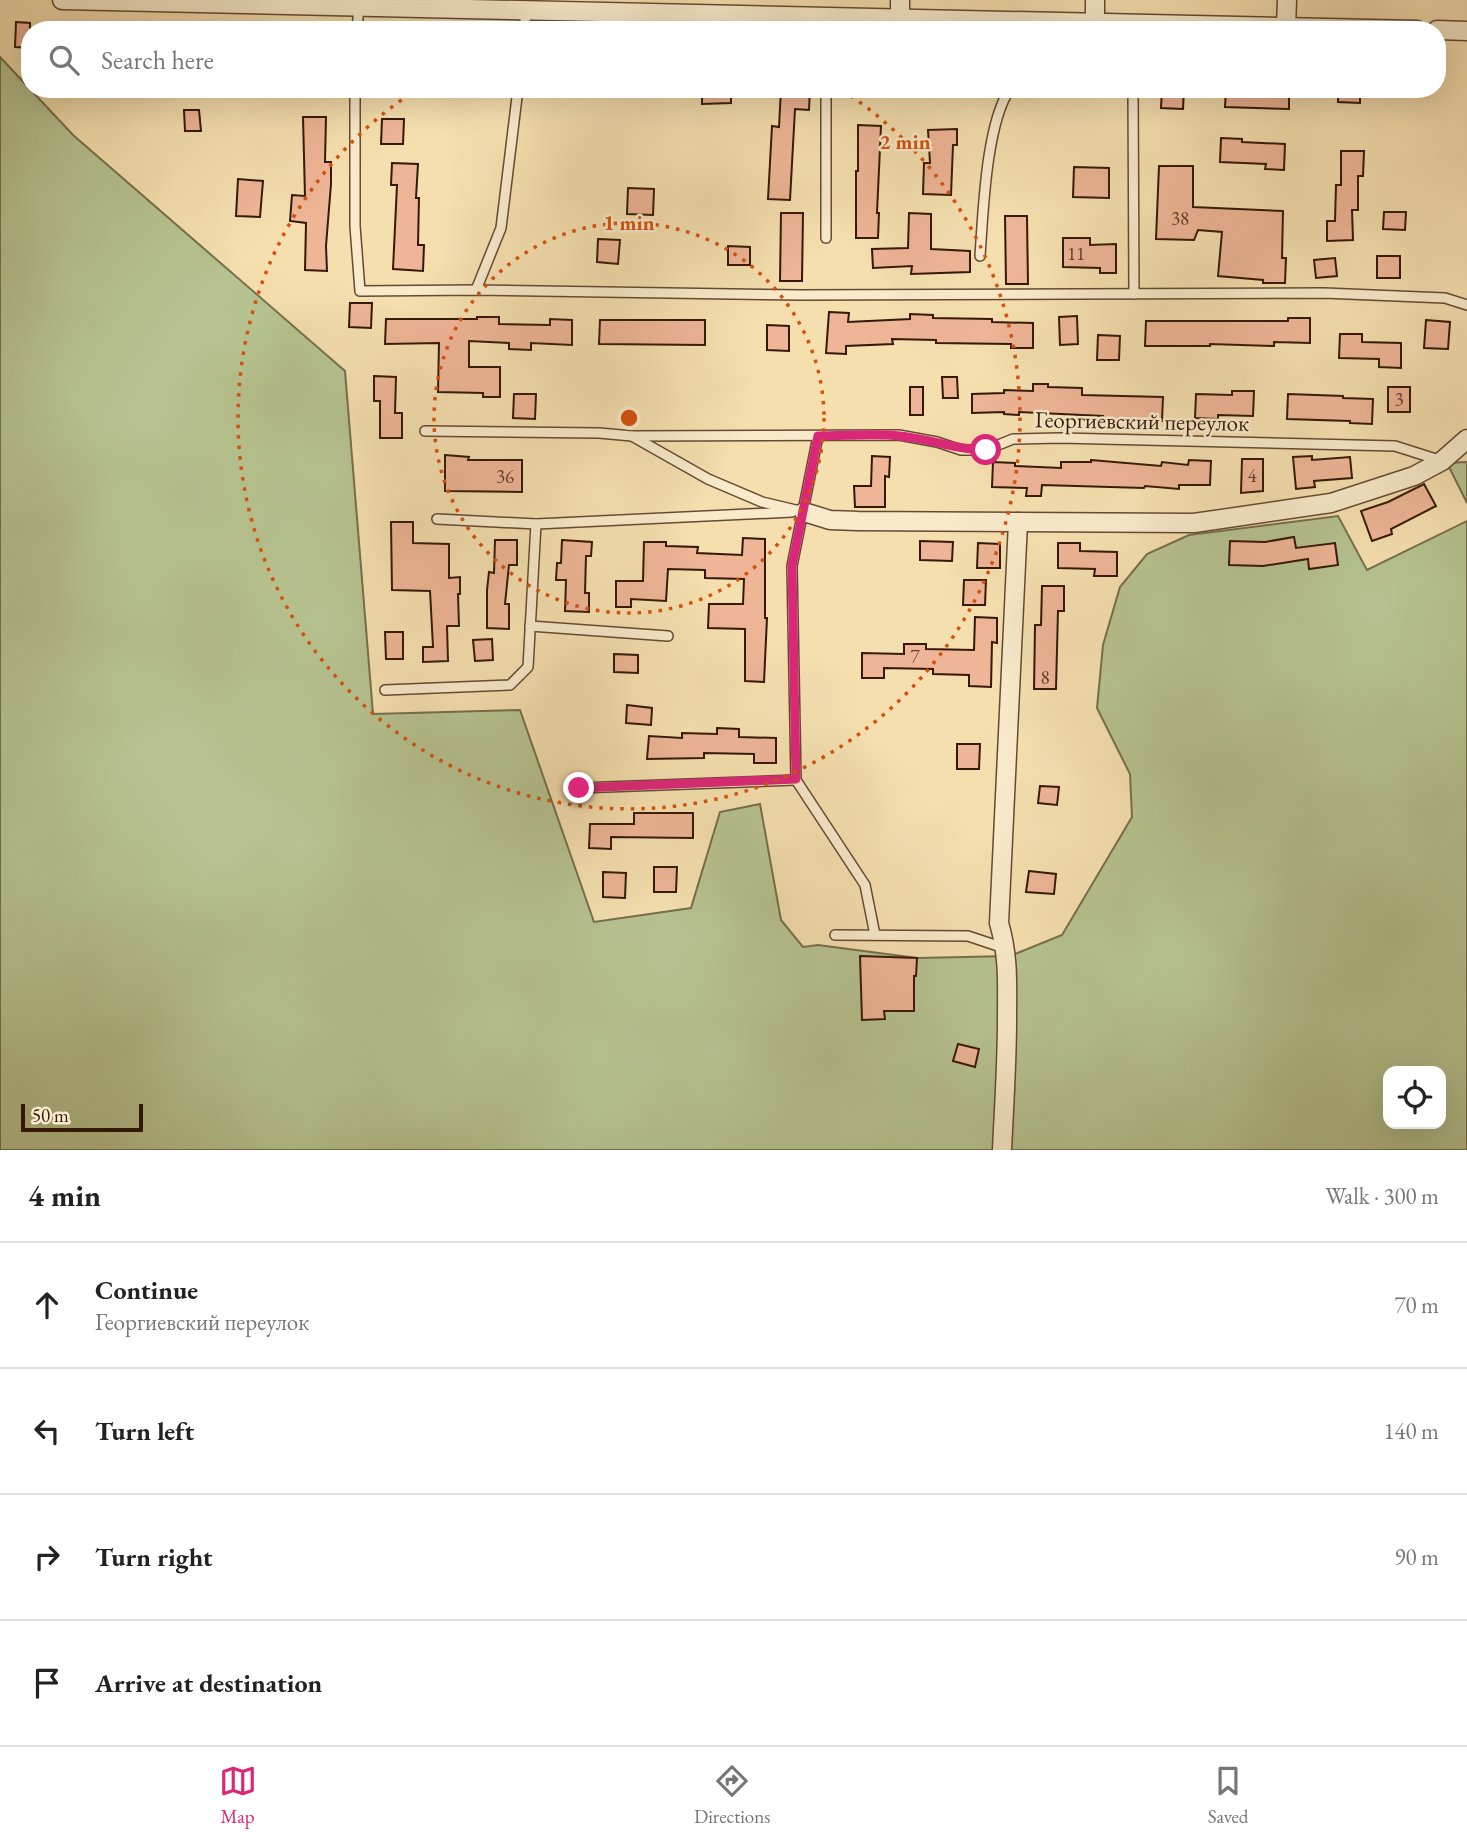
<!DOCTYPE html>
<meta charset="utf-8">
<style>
:root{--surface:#fff;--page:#f2f2f2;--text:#222;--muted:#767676;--line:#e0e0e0;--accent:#db2777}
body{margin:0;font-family:"EB Garamond",serif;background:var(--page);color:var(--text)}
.controls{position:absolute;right:21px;bottom:21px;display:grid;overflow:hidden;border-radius:14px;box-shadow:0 7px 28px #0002}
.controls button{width:63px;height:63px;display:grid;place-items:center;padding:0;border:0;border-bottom:2px solid var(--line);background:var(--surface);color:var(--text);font:35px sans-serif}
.scale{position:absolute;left:21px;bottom:18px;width:122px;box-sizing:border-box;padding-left:7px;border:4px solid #351807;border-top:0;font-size:19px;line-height:24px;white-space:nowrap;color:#351807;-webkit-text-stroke:5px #f8eacb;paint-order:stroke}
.stop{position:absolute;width:21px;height:21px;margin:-16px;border:5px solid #db2777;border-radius:50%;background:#fff}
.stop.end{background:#db2777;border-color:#fff;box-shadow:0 2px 7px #0008}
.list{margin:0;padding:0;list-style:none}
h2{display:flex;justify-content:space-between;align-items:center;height:91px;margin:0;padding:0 28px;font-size:30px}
h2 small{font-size:23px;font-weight:400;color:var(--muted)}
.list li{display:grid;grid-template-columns:46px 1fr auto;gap:21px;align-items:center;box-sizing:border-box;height:126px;padding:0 28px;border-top:2px solid var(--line)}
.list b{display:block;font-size:26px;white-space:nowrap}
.list p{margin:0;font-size:23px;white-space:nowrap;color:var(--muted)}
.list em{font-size:23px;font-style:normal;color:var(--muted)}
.icon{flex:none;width:38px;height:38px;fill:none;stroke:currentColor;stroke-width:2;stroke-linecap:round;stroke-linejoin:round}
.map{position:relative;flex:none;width:1467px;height:1150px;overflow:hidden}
.search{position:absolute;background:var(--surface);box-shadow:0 7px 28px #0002;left:21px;right:21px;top:21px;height:77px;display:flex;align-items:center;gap:18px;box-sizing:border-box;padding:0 24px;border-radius:28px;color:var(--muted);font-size:26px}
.sheet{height:595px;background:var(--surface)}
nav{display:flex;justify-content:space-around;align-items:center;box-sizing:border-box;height:98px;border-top:2px solid var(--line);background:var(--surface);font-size:19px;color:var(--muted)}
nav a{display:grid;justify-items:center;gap:4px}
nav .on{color:var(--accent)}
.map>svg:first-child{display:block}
.green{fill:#b6c390;stroke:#766e4c;stroke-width:2;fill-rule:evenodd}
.building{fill:#eeb596;stroke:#351807;stroke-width:2}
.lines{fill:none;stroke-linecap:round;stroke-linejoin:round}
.service-casing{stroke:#654a31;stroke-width:12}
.minor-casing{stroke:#654a31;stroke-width:21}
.service{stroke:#f8eacb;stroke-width:9}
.minor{stroke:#f8eacb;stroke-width:18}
.route{stroke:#db2777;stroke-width:9}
.ring{fill:none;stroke:#d6520c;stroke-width:3.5;stroke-dasharray:3.5 7}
.labels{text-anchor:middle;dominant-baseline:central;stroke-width:5;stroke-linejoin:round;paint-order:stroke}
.number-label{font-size:19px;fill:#633f2b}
.street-label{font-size:23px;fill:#351807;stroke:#f8eacb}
.centre{fill:#d6520c;stroke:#f8eacb;stroke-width:3.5}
.ring-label{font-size:21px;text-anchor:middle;font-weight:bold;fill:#d6520c;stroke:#f8eacb;stroke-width:5;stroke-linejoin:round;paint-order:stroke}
</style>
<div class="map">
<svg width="1467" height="1150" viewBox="0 0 1467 1150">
<rect width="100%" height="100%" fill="#f5dfaf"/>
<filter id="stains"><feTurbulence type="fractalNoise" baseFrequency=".00286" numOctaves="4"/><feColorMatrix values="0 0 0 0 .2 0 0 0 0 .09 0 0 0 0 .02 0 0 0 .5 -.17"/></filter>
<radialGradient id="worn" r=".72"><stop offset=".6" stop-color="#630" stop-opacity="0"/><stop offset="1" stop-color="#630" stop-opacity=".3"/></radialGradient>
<!-- green -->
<g class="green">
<path d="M 0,57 L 73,135 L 345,371 L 373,714 L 520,710 L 594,922 L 691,908 L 720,812 L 760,804 L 781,920 L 803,947 L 818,945 L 917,958 L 1010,956 L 1062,935 L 1132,817 L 1130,774 L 1097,708 L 1103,645 L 1120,587 L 1147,554 L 1189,535 L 1338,516 L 1367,570 L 1467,521 L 1467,1150 L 0,1150 ZM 1388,1071 L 1441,1071 L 1441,1124 L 1388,1124 Z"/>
<path d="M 1467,462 L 1467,503 L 1447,463 Z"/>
</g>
<!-- building -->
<g class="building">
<path d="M 16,22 L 30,23 L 30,48 L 15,47 Z"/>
<path d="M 702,89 L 731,89 L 731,103 L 702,104 Z"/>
<path d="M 781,89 L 810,89 L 809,110 L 795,109 L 790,200 L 768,199 L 772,126 L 779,127 Z"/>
<path d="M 1162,89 L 1184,89 L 1183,109 L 1161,108 Z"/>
<path d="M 1226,89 L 1289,89 L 1289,109 L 1225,107 Z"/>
<path d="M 1338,89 L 1360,89 L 1360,103 L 1338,102 Z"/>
<path d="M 184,110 L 199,110 L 201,131 L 185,131 Z"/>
<path d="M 303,117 L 326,117 L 325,162 L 331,162 L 331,184 L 326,246 L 327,271 L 305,270 L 306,223 L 290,221 L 292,195 L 305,196 Z"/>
<path d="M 382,119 L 404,119 L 403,144 L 381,144 Z"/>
<path d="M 858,125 L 881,126 L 877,213 L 879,213 L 878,238 L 856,238 L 856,171 L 858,171 Z"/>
<path d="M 957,129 L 957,145 L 953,145 L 951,195 L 923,194 L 924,163 L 930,163 L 928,130 Z"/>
<path d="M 1221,138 L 1242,139 L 1242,142 L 1285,144 L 1284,170 L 1265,169 L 1266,164 L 1220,162 Z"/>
<path d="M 1341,151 L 1364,151 L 1363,176 L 1358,176 L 1358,210 L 1352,210 L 1353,240 L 1327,241 L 1327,221 L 1335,221 L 1336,185 L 1341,185 Z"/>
<path d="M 392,163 L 418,164 L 416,198 L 419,198 L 418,245 L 424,245 L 423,271 L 393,269 L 397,185 L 391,185 Z"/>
<path d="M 1159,166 L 1193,166 L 1193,207 L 1283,211 L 1282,258 L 1286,258 L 1285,283 L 1263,283 L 1263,280 L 1218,276 L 1222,232 L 1198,230 L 1194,240 L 1156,239 Z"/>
<path d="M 1074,167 L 1109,168 L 1109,198 L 1073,197 Z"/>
<path d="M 238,179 L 263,181 L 260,217 L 236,216 Z"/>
<path d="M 628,188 L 654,189 L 653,215 L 627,214 Z"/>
<path d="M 1384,212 L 1406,212 L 1405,230 L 1383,229 Z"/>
<path d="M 781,213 L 803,213 L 802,281 L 780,281 Z"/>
<path d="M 909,213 L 931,214 L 931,249 L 970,251 L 970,272 L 911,274 L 912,266 L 873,268 L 872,249 L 908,248 Z"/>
<path d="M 1005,216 L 1027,216 L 1028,284 L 1006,284 Z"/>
<path d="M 1063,238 L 1090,238 L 1090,245 L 1116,244 L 1116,273 L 1100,273 L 1100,268 L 1063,267 Z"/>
<path d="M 598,239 L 620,240 L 618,264 L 597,262 Z"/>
<path d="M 728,246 L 750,247 L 750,265 L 728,265 Z"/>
<rect x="1377" y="256" width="23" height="22"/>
<path d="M 1335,258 L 1337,276 L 1316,278 L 1314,260 Z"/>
<path d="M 350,303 L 372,303 L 371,328 L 349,327 Z"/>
<path d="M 829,312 L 849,313 L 848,322 L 910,319 L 910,314 L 933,315 L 933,318 L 992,319 L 992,322 L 1033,323 L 1033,348 L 1011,348 L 1011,344 L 936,343 L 936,340 L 892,339 L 893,344 L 846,346 L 846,354 L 826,353 Z"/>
<path d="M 1077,316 L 1078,344 L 1060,345 L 1059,317 Z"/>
<path d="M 477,317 L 499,317 L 499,324 L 550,325 L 550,319 L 572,320 L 572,345 L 531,343 L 531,350 L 509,349 L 509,343 L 469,341 L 469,367 L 500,367 L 500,397 L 483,397 L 483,393 L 438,392 L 439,343 L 385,344 L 386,319 L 477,319 Z"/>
<path d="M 1288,318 L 1310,318 L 1310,343 L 1274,342 L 1274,346 L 1210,344 L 1210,346 L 1145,346 L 1146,321 L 1288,321 Z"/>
<path d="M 600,320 L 705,320 L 705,345 L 599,344 Z"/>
<path d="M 1426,320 L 1450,322 L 1448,349 L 1424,348 Z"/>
<path d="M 767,325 L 789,326 L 789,351 L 767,350 Z"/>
<path d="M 1340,334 L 1362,334 L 1362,342 L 1401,343 L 1401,368 L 1379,367 L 1379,359 L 1339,358 Z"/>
<path d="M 1098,335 L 1120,336 L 1119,360 L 1097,360 Z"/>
<path d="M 374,376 L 396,377 L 395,413 L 402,413 L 402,438 L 380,438 L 380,401 L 374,401 Z"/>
<path d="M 942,377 L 957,377 L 958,398 L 943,398 Z"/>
<path d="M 1033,384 L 1048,384 L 1048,387 L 1082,388 L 1082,395 L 1163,397 L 1162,421 L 1103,421 L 1103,416 L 1019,412 L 1019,415 L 1004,414 L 1004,412 L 972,413 L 972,394 L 1004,393 L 1004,390 L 1033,391 Z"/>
<rect x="910" y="387" width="13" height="28"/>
<rect x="1388" y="387" width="22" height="25"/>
<path d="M 1232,391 L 1254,391 L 1253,416 L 1218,415 L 1218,419 L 1195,418 L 1196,394 L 1232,395 Z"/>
<path d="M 514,394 L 536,394 L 535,419 L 513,418 Z"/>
<path d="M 1288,394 L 1343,396 L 1343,398 L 1373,399 L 1372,424 L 1350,423 L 1350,421 L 1287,419 Z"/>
<path d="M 445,455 L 469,457 L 468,460 L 522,460 L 522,492 L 445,491 Z"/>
<path d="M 872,456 L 890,457 L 889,477 L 885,476 L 885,507 L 855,507 L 854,486 L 871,486 Z"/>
<path d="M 1312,456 L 1312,460 L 1350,457 L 1352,478 L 1314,481 L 1315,487 L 1296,489 L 1293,457 Z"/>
<path d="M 1242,459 L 1263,459 L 1263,491 L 1241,493 Z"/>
<path d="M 1091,460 L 1161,466 L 1162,462 L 1188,465 L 1189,460 L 1211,461 L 1210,485 L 1179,485 L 1179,489 L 1145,486 L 1144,488 L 1042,485 L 1041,496 L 1026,496 L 1027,488 L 992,487 L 993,462 L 1015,463 L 1015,466 L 1061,468 L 1061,462 L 1091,462 Z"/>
<path d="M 1424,484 L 1436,506 L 1391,529 L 1392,534 L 1372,541 L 1361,511 L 1388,502 Z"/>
<path d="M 391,522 L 413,522 L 413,543 L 449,544 L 449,578 L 460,577 L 460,594 L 458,594 L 459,626 L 447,626 L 448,661 L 423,662 L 423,647 L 433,647 L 430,591 L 392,590 Z"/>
<path d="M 1294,537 L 1296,548 L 1335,543 L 1338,565 L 1309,569 L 1308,559 L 1263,566 L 1229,565 L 1230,541 L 1265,542 Z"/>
<path d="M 743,538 L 765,539 L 765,618 L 767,618 L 764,682 L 745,681 L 745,629 L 708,628 L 709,604 L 743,604 L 744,579 L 705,578 L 705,570 L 668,569 L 666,601 L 631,599 L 631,607 L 616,607 L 616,581 L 643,581 L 644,542 L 666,542 L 666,546 L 698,547 L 697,553 L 742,555 Z"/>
<path d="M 495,540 L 517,540 L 517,565 L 509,565 L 505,604 L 509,604 L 509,629 L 487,628 L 487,590 L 489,572 L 494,573 Z"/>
<path d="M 562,540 L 592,542 L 591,556 L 586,556 L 585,593 L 589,593 L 589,612 L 565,611 L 566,580 L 556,580 L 557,563 L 561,563 Z"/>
<path d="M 920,541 L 953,542 L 952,561 L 920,560 Z"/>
<path d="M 978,543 L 1000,544 L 1000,568 L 977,568 Z"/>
<path d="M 1058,543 L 1080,543 L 1080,551 L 1117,552 L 1117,576 L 1094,576 L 1095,569 L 1058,568 Z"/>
<path d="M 964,580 L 986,580 L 985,605 L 963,605 Z"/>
<path d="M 1042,586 L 1064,586 L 1064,611 L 1058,611 L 1056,689 L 1034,689 L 1035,625 L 1041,625 Z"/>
<path d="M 975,617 L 997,618 L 997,643 L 992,642 L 991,687 L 969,686 L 969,675 L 933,674 L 933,669 L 884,668 L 884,678 L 862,678 L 862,653 L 904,654 L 904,644 L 926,644 L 926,649 L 974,650 Z"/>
<path d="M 385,632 L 403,632 L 403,659 L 386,659 Z"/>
<path d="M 492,639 L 493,660 L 475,661 L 473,640 Z"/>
<path d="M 614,654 L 638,655 L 638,673 L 614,672 Z"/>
<path d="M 627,705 L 652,708 L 651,725 L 626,723 Z"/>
<path d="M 717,728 L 739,729 L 739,737 L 776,738 L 776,763 L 754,763 L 754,754 L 704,753 L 704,758 L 647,759 L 649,736 L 682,738 L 682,733 L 717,734 Z"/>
<path d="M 957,744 L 980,744 L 979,769 L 957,769 Z"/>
<path d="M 1040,786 L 1059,787 L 1057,805 L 1038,803 Z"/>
<path d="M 634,813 L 693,813 L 693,838 L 611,837 L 611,849 L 589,848 L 590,824 L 634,824 Z"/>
<path d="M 654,867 L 677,867 L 676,892 L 654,892 Z"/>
<path d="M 1029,871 L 1056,874 L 1054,894 L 1026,892 Z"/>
<path d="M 603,872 L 626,873 L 625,898 L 603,897 Z"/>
<path d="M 860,956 L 917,958 L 916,976 L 914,976 L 914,1011 L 884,1011 L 885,1019 L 862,1020 Z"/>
<path d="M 958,1044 L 979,1049 L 975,1067 L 953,1061 Z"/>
</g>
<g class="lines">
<defs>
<g id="service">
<path d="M 523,9 L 527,30"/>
<path d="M 357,30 L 359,5"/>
<path d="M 355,89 L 355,226 L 360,291 L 476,290 L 800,295 L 1324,293 L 1445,298 L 1467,305"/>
<path d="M 826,89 L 826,238"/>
<path d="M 1133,89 L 1134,294"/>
<path d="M 980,256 C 983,214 986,123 1010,89"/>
<path d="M 476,290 L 501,228 L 518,89"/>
<path d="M 425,431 L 599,433 L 632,436 L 708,479 L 762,502 L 804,512"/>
<path d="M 632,436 L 899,435 L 937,442 L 961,450 L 986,450 L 1013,439 L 1060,438 L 1395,446 L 1439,460"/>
<path d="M 818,436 L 792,566 L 796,780 L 865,885 L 875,935"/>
<path d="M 437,519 L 536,524 L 792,512"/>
<path d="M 530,626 L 668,636"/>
<path d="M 385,690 L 510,685 L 528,667 L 536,524"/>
<path d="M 579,788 L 796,780"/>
<path d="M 835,935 L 968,936 L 1004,948"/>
</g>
<g id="minor">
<path d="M 62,0 L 1417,30"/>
<path d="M 900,18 L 900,0"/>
<path d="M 1095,22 L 1095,0"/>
<path d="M 1286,27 L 1287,0"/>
<path d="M 1437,30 L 1467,31"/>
<path d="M 804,512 L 830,520 L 858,521 L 1194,523 L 1331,503 L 1414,476 L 1442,461 L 1467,439"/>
<path d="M 1002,1150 C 1004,1107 1007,1063 1007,1020 C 1007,985 1009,957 999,923 L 1018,522"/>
</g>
</defs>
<!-- service casing -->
<use href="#service" class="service-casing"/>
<!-- minor casing -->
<use href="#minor" class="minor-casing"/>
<!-- service -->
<use href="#service" class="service"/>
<!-- minor -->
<use href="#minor" class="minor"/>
</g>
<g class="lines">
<!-- route -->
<path class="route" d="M 579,788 L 796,779 L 792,566 L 818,436 C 845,436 874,433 900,436 C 931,439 956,450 986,450"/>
</g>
<!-- distance rings -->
<g class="ring">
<circle cx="629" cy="418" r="195"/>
<path d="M585 30A391 391 0 0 1 673 30M842 90A391 391 0 1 1 416 90"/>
</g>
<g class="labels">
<!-- number labels -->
<g class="number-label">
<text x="1180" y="218">38</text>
<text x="1076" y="253">11</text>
<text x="1399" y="399">3</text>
<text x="1252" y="475">4</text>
<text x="505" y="476">36</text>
<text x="915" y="656">7</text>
<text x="1045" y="677">8</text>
</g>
<!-- street labels -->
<g class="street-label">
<text transform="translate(1142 421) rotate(1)">Георгиевский переулок</text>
</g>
</g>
<circle cx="629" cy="418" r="10" class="centre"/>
<g class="ring-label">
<text x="905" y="149">2 min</text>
<text x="629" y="230">1 min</text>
</g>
<rect width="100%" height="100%" filter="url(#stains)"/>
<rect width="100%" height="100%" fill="url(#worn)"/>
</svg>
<div class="controls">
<button><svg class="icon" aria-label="locate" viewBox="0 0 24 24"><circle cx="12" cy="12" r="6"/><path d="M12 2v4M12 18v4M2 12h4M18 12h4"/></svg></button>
</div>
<div class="scale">50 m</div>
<div class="stop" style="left:986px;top:450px"></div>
<div class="stop end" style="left:579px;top:788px"></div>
<div class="search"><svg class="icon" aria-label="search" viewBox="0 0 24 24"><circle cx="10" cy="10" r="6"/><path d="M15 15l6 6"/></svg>Search here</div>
</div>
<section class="sheet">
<h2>4 min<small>Walk · 300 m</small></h2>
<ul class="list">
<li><svg class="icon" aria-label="ahead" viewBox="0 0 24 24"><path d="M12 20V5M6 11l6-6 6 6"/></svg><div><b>Continue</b><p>Георгиевский переулок</p></div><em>70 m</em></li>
<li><svg class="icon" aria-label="left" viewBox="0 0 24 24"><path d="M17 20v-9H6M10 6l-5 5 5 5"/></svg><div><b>Turn left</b></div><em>140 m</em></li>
<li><svg class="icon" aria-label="right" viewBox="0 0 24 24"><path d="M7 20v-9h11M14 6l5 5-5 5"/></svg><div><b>Turn right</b></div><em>90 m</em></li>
<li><svg class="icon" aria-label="arrive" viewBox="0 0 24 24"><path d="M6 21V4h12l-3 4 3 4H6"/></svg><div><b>Arrive at destination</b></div></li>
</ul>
</section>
<nav>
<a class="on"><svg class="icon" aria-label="map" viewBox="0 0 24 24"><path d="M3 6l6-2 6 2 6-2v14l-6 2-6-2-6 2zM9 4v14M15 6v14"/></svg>Map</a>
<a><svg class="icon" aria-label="directions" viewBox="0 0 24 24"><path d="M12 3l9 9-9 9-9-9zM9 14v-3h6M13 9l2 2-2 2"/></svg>Directions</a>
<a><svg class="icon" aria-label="saved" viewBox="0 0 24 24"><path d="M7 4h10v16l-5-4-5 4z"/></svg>Saved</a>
</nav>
